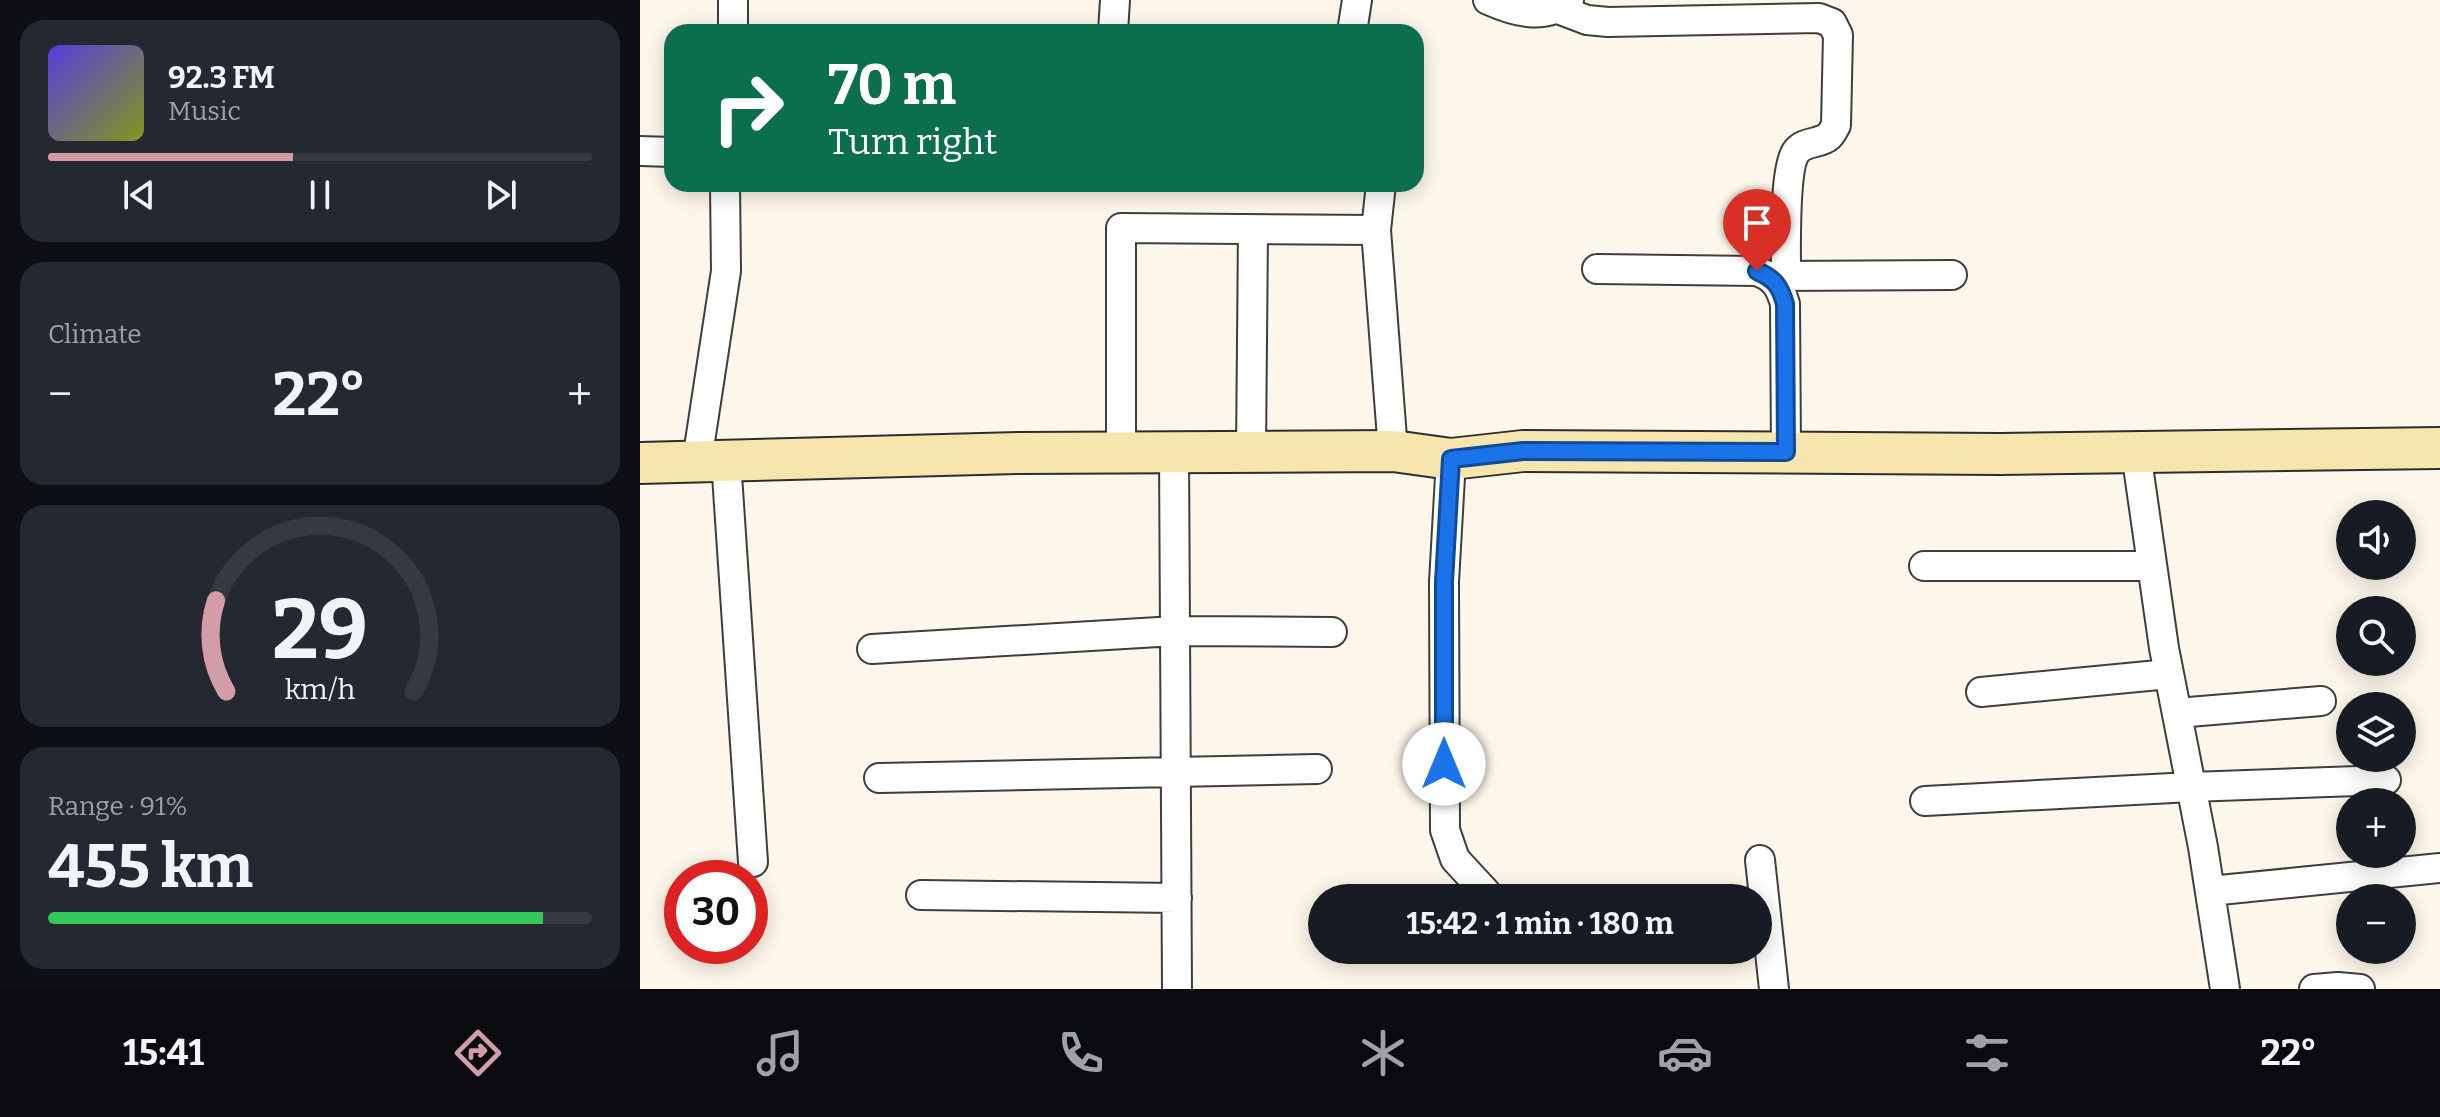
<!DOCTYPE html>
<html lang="en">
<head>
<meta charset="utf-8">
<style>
	body { margin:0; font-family:Bitter,serif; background:#242831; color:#f1f3f6; height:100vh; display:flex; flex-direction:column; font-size:30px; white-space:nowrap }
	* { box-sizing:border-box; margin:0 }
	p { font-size:26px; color:#9ea1a6 }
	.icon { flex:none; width:44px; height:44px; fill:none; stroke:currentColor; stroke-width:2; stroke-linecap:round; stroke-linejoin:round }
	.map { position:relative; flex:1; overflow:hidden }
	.sheet { display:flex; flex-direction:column; gap:20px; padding:20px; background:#0d0f14; width:640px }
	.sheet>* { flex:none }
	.guide { position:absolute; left:24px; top:24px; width:760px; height:168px; border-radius:24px; box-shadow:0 4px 20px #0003; background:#0b6e4f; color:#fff; overflow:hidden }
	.buttons { position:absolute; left:1696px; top:500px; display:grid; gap:16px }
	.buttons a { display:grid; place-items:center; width:80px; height:80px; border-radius:50%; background:#171b24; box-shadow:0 4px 20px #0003; font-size:40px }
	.speed { position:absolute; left:24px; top:860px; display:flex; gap:16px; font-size:40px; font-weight:700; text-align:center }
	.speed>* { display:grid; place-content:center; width:104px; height:104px; border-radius:50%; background:#171b24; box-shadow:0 4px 20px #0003; line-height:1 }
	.speed .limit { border:12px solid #d22; background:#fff; color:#111 }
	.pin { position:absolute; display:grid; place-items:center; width:68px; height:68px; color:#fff; margin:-82px -34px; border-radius:50% 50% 50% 0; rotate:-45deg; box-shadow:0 0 8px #0007 }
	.pin .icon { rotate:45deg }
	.me { position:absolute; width:88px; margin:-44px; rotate:0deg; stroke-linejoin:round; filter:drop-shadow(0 0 6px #0008) }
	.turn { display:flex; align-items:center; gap:28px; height:168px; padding:0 32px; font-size:36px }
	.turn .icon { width:104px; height:104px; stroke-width:2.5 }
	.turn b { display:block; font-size:56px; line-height:68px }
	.big { font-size:60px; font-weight:700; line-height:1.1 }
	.sheet .tile { flex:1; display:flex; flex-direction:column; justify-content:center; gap:12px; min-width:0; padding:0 28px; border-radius:24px; background:#242831 }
	.sheet .dial { align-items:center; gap:0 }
	.dial svg { height:208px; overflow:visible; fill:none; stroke:#363941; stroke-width:7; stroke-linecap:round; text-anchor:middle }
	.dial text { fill:#f1f3f6; stroke:none }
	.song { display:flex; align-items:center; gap:24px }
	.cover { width:96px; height:96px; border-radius:12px; background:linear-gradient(135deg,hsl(250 70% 55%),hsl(70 70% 35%)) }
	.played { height:8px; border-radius:4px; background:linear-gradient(90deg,#d29da6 45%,#363941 45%) }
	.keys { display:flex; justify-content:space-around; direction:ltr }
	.heat { display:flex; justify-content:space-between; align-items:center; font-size:44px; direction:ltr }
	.charge { height:12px; border-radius:6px; background:linear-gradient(90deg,#34c759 91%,#363941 0) }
	.trip { position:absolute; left:668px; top:884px; width:464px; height:80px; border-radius:40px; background:#171b24; box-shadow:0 4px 20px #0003; font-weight:700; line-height:80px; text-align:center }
	.tab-bar { display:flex; height:128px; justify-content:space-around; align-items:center; background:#090b0e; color:#9ea1a6 }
	.tab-bar .icon { width:56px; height:56px }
	.tab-bar .active { color:#d29da6 }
	.tab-bar b { font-size:36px; color:#f1f3f6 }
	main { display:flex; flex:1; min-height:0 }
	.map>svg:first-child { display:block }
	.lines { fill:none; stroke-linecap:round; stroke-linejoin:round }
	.street-casing { stroke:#3e3e3e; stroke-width:32 }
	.secondary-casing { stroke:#2d2d2d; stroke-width:44 }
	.street { stroke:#fff; stroke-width:28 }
	.secondary { stroke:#f6e6ad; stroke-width:40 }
	.route-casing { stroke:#114b97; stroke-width:20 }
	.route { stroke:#1a73e8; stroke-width:14 }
</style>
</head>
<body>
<main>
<section class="sheet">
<div class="tile">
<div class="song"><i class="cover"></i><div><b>92.3 FM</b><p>Music</p></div></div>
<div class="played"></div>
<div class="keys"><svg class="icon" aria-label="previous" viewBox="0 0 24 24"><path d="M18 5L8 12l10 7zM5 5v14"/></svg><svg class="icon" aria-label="pause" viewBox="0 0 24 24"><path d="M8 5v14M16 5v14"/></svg><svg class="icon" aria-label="next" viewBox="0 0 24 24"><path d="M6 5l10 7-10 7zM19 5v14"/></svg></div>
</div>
<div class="tile"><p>Climate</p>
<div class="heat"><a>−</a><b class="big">22°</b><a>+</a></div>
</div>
<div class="tile dial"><svg viewBox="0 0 100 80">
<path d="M14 69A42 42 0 1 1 86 69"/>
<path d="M14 69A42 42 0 0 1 10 34" stroke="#d29da6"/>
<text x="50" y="56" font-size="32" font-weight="700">29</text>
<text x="50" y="72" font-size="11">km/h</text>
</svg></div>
<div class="tile"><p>Range · 91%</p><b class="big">455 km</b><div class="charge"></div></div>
</section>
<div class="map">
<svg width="1800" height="989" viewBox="0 0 1800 989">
	<rect width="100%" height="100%" fill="#fdf7eb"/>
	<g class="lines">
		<g class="street-casing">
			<path id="street" d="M93,0V32
				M848,0C875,12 905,21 929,0
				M918,9L947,20L968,22L1179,18L1192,23L1198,35L1196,125C1194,129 1192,133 1189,136C1179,145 1165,140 1156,152C1144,169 1146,252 1146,276
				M473,32L475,0
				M712,32L717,0
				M0,151L32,152
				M741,184L736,230L753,451
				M957,269L1117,271C1135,278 1140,286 1145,304L1146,452
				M1129,276L1312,275
				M534,452L537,989
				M611,452L613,230
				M1496,452L1524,648L1563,847L1585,989
				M481,453V228L736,230
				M811,459L804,582L805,830L815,859L851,898
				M86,460L113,862
				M57,461L86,271L85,184
				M1284,566H1512
				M232,649L535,631L692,632
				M1341,692L1529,674
				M1537,713L1681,701
				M239,778L677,769
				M1285,801L1551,787L1746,780
				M1120,860L1134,989
				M1570,891L1800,868
				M281,895L537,898
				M1674,989L1698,987L1720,989"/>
		</g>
		<g class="secondary-casing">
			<path id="secondary" d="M0,463L379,453L753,451L811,459L883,451L1360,454L1800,448"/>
		</g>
		<use href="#street" class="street"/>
		<use href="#secondary" class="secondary"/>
	</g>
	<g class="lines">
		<g class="route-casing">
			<path id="route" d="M804,764V582L811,459L883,451L1146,452L1145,304C1140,286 1135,279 1117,271"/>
		</g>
		<use href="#route" class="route"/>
	</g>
</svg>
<div class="buttons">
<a><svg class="icon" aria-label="sound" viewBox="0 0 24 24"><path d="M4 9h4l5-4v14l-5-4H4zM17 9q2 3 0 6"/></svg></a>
<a><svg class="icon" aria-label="search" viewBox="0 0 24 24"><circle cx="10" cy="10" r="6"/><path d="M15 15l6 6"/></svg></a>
<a><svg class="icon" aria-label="layers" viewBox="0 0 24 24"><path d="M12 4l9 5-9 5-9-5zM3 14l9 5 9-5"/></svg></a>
<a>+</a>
<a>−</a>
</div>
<div class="speed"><div class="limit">30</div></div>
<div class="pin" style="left:1117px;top:271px;background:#d93025"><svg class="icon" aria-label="arrive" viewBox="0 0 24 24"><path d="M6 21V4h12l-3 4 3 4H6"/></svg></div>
<svg class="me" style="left:804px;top:764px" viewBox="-20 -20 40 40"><circle r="19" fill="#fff"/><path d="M0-13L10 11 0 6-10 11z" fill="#1a73e8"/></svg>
<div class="trip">15:42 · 1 min · 180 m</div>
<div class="guide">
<div class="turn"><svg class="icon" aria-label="right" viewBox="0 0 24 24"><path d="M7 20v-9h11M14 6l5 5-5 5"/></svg><div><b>70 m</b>Turn right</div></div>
</div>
</div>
</main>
<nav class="tab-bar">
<b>15:41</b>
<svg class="icon active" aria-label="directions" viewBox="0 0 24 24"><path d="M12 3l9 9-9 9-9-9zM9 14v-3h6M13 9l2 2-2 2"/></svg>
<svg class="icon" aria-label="music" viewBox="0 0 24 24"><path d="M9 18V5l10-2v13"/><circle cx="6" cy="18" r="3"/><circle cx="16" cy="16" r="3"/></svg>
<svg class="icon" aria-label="phone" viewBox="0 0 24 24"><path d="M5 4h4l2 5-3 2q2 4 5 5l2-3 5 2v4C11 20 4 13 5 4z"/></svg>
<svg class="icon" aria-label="climate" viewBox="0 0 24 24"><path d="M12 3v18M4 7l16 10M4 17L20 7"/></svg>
<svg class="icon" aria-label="car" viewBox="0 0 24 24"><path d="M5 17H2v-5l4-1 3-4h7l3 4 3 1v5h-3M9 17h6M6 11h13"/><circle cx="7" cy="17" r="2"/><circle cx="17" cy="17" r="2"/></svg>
<svg class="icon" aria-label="filters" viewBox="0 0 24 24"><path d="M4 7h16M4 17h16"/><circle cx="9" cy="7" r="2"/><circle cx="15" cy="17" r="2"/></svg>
<b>22°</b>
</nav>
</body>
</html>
